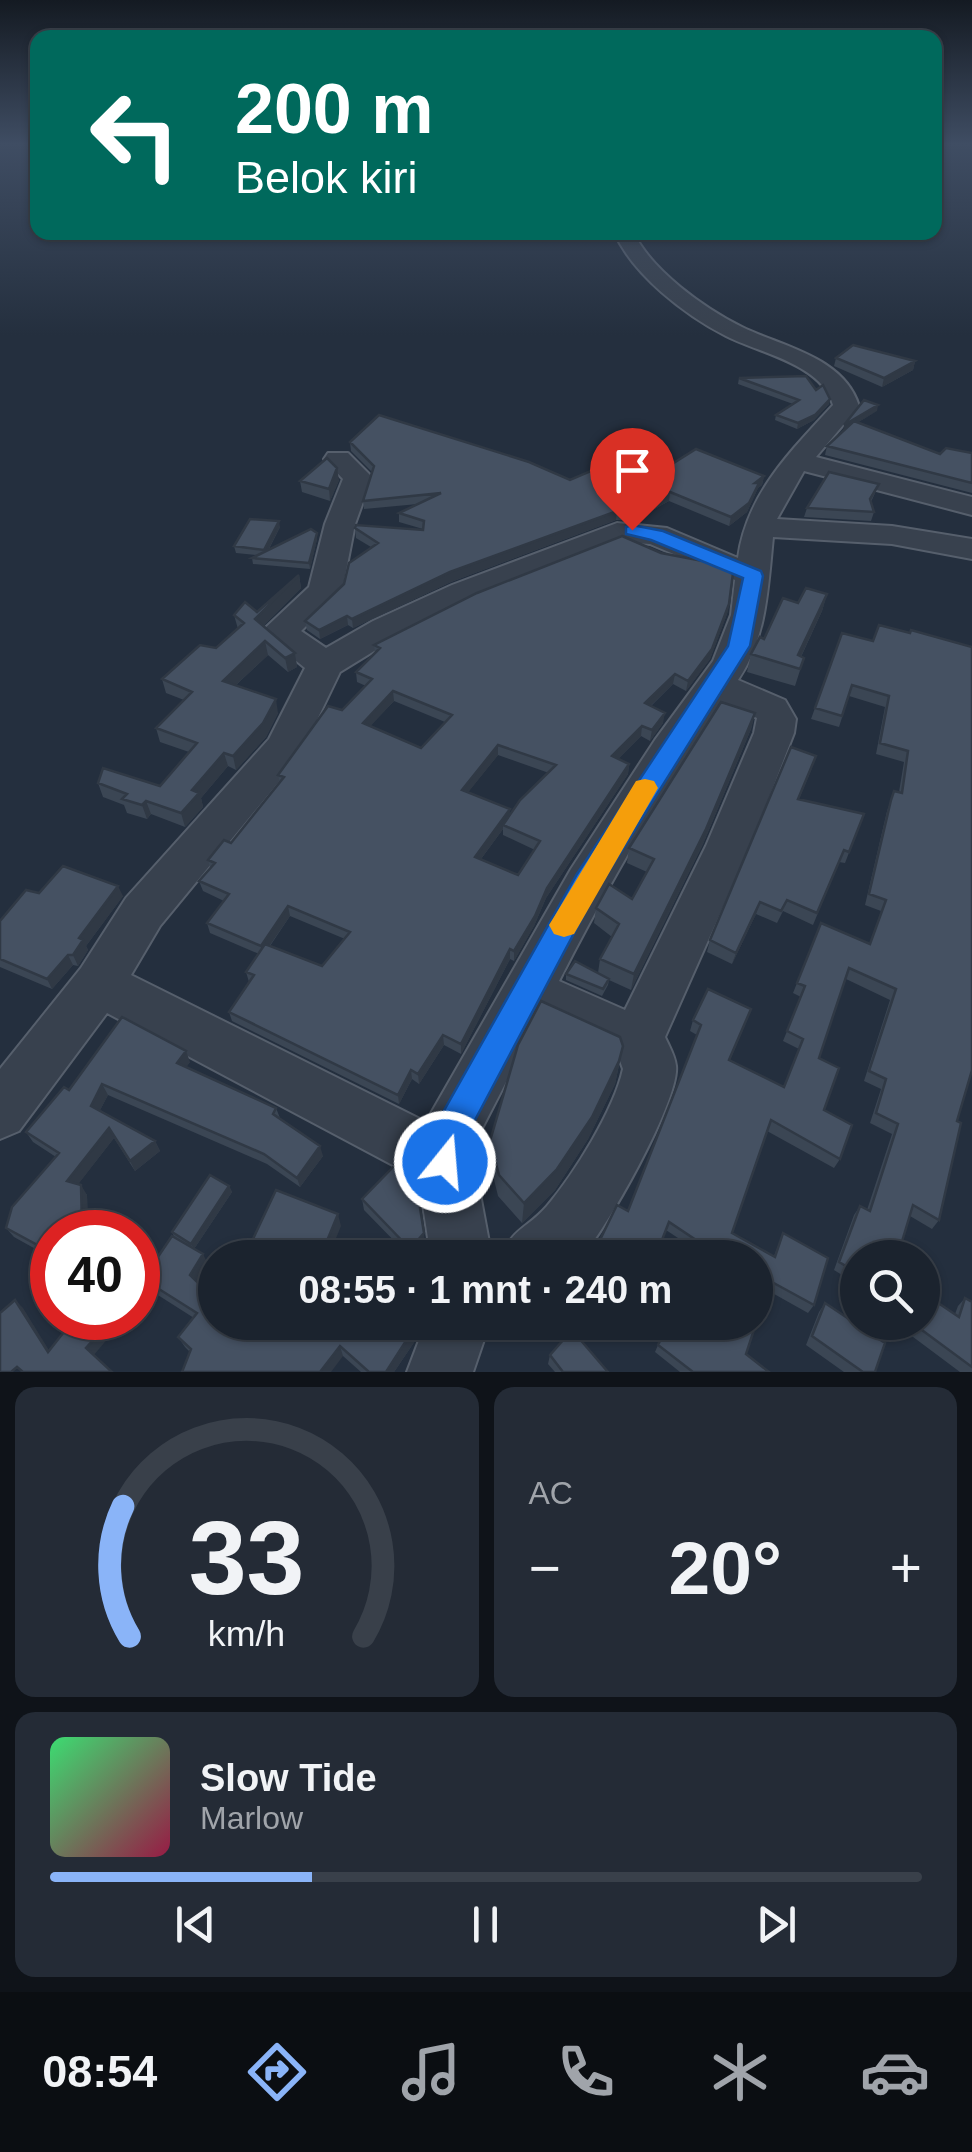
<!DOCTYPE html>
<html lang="id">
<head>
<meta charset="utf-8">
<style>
	body { margin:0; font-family:Helvetica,sans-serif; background:#242b36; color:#f1f3f6; height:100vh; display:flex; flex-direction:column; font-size:38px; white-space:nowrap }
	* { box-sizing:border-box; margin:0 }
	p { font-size:32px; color:#a0a4aa }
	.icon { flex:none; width:55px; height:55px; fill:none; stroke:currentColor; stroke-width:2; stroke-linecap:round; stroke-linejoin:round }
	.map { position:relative; height:1372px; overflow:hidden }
	.sheet { display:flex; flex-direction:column; gap:15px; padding:15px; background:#0f1319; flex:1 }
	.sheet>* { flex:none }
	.guide { position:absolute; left:30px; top:30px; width:912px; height:210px; border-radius:20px; box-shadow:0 2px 8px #0004,0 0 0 2px #39404a; background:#00695c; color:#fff; overflow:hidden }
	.controls { position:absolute; left:840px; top:1240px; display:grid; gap:20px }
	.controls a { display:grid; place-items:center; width:100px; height:100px; border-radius:50%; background:#1b232e; box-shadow:0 2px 8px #0004,0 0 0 2px #39404a; font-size:50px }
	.speed { position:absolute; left:30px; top:1210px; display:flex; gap:20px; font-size:50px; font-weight:700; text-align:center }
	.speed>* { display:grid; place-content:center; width:130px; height:130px; border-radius:50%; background:#1b232e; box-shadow:0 2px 8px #0004,0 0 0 2px #39404a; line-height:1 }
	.speed .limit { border:15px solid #d22; background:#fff; color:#111 }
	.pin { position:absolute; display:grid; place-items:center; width:85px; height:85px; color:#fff; margin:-102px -42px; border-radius:50% 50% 50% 0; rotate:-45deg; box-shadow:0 0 10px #0007 }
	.pin .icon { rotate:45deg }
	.me { position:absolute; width:110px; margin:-55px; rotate:17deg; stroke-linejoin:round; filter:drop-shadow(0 0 8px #0008) }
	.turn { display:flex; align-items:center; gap:35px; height:210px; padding:0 40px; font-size:45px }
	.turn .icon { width:130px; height:130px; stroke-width:2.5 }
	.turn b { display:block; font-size:70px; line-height:85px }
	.big { font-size:75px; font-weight:700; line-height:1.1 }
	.sheet .tile { flex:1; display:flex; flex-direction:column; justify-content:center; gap:15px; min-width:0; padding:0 35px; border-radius:20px; background:#242b36 }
	.sheet .dial { align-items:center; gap:0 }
	.dial svg { height:260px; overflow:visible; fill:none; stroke:#39404a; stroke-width:7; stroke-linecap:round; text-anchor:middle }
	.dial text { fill:#f1f3f6; stroke:none }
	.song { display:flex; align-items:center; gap:30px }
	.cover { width:120px; height:120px; border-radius:15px; background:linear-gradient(135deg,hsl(140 70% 55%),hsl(340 70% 35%)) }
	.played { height:10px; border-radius:5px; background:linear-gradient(90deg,#8ab4f8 30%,#39404a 30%) }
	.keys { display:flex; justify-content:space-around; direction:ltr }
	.heat { display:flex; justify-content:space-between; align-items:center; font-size:55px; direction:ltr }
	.sheet .tiles { flex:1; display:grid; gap:15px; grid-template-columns:1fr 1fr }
	.tile:last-child { grid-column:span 2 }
	.trip { position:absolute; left:198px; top:1240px; width:575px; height:100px; border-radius:50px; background:#1b232e; box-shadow:0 2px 8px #0004,0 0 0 2px #39404a; font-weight:700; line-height:100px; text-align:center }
	.menu { display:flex; height:160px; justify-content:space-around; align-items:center; background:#0b0e12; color:#a0a4aa }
	.menu .icon { width:70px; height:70px }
	.menu .on { color:#8ab4f8 }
	.menu b { font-size:45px; color:#f1f3f6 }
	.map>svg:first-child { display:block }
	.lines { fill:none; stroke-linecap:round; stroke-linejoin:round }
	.minor-casing { stroke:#565f6c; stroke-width:4 }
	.minor { fill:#38414e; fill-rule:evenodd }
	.wall { fill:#3b4654; fill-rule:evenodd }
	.shaded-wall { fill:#303945 }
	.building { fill:#455162; stroke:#303945; stroke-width:2.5; fill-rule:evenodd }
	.route { fill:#1a73e8; stroke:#114b97; stroke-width:2.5 }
	.slow { fill:#f59e0b }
</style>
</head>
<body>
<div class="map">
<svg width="972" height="1372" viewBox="0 0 972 1372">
	<rect width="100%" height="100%" fill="#242f3e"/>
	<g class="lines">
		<g class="minor-casing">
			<path id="minor" d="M614,232H633C652,271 704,308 742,327C783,347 844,357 859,406L816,457L972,497V515L804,471L777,519L892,526L972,539V559L892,544L773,537C768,586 767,637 738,680L785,700L796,719L794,733L750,846L665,1037C669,1046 675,1056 676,1066C680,1099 605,1233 580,1258H501C513,1227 527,1229 547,1206C574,1174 614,1110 623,1069L619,1058L538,1020L476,1140L474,1162L492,1258H431L419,1179L107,1013L19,1131L0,1139V1069L81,968L126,898L269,739L305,668L261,632L309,587L325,524L343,479L324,459L328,453H348L372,477L355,524L342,591L301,631L326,648L373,621L452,585L617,523L667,528L738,558C747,493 791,451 833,405C822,364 759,353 726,336C685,315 633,275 614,232ZM620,542L650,544L735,580L731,615L713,661L655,740L571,869L426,1122L131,975L160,926L299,757L340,672L397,637L476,599ZM723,702L757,718L754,733L706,846L625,1010L559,981C608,885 662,792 723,702Z
				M426,1322H490L473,1372H407Z"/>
		</g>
		<use href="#minor" class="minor"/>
	</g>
	<path class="wall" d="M836,358L915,361L913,370L882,387L834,366Z
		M739,378L816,390L830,399L829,404L814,420L797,429L775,420L776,415L793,404L738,384Z
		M877,411L857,422L940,454L972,453V493L825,455L827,446L843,431Z
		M350,442L570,480L764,476L762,485L758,488L747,512L729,526L669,501L633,521L616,520L451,582L353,628L348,625L320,639L307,630L305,621L344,584L371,547L356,538L355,528L423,529L399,522V513L418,504L364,509L363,501L372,472L351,451Z
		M339,480L330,501L302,492L300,481Z
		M879,484L871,502L874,512L871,521L804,517L807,508Z
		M280,527L269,549L317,539L310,569L253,564L252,558L257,555L236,553L234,546Z
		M299,575L301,588L263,626L295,653L297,667L288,672L268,655L236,685L278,713L266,737L236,770L228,766L201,798L203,807L185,827L151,814L147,819L127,813L124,805L103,797L98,783L160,786L189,752L160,742L156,728L184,700L166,693L162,679L216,648L238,629L234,615L257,612Z
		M827,594L822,611L801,657L804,658L795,686L747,672L751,654L798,603Z
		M729,604L727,614L710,659L686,691L673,684L651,706L663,723L650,741L641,736L618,759L629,764L628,774L546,898L534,926L514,961L510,959L461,1054L444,1045L419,1084L412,1079L399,1104L232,1021L229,1012L249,982L246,972L259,954L210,933L207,923L224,901L203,891L199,881L210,868L208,860L231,843L280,783L278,775L366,686L357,682L356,672L375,653L374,645ZM394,701L445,722L421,748L370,726ZM498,755L549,773L510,815L468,792ZM503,829V835L535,850L518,875L481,859ZM290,916L345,939L322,966L270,946Z
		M910,633L957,1121L939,1220L932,1229L910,1216L858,1258V1285L834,1270L854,1215L860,1206L867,1210L892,1134L870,1123L881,1089L864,1081L890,1000L846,979L819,1058L824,1110L840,1159L834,1168L767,1131L732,1233L774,1256L783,1233L814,1305L808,1313L767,1290L746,1354L769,1372H680L655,1352L658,1345L755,1322V1258H708L666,1230L656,1258H600L595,1255L597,1246L628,1211L697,1035L690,1031L693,1020H747L730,1060L784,1087L799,1049L783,1041L801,997L793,993L821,923L870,944L881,911L865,905L887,811L894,791L899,792L904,762L876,754L885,707L849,696L839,727L811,719L815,708L873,641Z
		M755,713L751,729L703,844L631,990L609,980L608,985L602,996L566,980V974L598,973L600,959L612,937L594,923L596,908L632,899L647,872L627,863L629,848Z
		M812,768L799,799L864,814L845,863L839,862L813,925L783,911L777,923L756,914L732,964L707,952L710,940Z
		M39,893L123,896L86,946L88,950L78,966L73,965L52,989L0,967V921Z
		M623,1046L615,1084L588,1139L555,1190L522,1223L498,1196L490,1163V1141Z
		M190,1062L186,1067L276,1108L280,1118L323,1156L300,1187L267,1164L108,1095L100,1110L155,1141L160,1151L135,1171L114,1138L78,1184L87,1195L88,1232H52V1256L50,1257L14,1237L6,1228L56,1157L33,1142L26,1132L69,1090Z
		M229,1186L232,1192L194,1249L209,1266L198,1283L215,1322L415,1341L394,1372H361L343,1356L190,1352L185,1347L178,1337L194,1318L150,1290L143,1279L174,1237L172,1232Z
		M362,1199L425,1244L416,1254L405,1252L364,1210Z
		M965,1298L972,1302V1372H960L893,1322H922L955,1314L958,1306Z
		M825,1303L875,1372H844L806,1345L819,1312Z
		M550,1355L608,1372H555L548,1364Z"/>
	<path class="shaded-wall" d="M915,361L913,370L882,387L884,378Z
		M830,399L829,404L814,420L797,429L798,423Z
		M878,405L877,411L843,431L844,425Z
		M337,468L339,480L330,501L329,489Z
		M764,476L762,485L758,488L747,512L729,526L731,517L755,483Z
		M670,492L669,501L633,521L634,512Z
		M617,511L616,520L451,582L353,628L352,619L450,572Z
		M279,521L280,527L265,556L264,550Z
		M317,533V539L310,569L309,563Z
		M299,575L301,588L257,632L255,619Z
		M827,594L822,611L796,667L798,655Z
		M729,604L727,614L710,659L686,691L688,681Z
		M347,616L348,625L320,639L319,630Z
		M265,641L268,655L226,694L223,681Z
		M295,653L297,667L288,672L285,658Z
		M675,674L673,684L643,713L645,703Z
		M393,691L394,701L364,733L363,723Z
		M276,699L278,713L266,737L236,770L233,756Z
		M665,713L663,723L650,741L652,730Z
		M755,713L751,729L703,844L631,990L634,974Z
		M642,726L641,736L611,766L612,756Z
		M498,745V755L462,800V790Z
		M224,753L228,766L201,798L203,807L185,827L181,813L192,790Z
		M629,764L628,774L546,898L534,926L514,961V951L547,888Z
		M146,801L151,814L147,819L142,805Z
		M510,809V820L503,825V829L475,867V857Z
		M118,886L123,896L86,946L88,950L78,966L73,955L79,938Z
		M760,902L756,914L732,964L736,953Z
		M288,906L290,916L263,955L261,946Z
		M510,949V959L461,1054V1044Z
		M68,955L73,965L52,989L47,979Z
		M443,1035L444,1045L419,1084L418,1074Z
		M623,1046L615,1084L588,1139L555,1190L522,1223L524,1203Z
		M186,1051L190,1062L181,1074L177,1063Z
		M411,1070L412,1079L399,1104L398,1095Z
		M102,1084L108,1095L97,1116L91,1106Z
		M109,1128L114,1138L73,1191L67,1181Z
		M155,1141L160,1151L135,1171L130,1161Z
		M320,1146L323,1156L300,1187L297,1178Z
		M81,1185L87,1195L88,1232H71Z
		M229,1186L232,1192L194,1249L191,1244Z
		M338,1214L341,1226L328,1258H320Z
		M424,1233L425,1244L413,1258L410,1249Z
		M52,1243V1256L50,1257L43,1248Z
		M203,1254L209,1266L196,1286L190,1275Z
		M15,1300L23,1308L55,1360L48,1352Z
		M416,1322H422L415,1341L394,1372H386Z
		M104,1328L110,1336L93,1356L86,1348Z
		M340,1346L343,1356L331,1372H320Z"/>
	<path class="building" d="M853,345L915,361L884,378L836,358Z
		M806,376L816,390L823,385L830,399L815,415L798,423L776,415L799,400L739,378Z
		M864,400L878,405L844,425Z
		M379,415L529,462L570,480L600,467L626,479L637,473L648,479L696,449L764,476L755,483H759L749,503L731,517L670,492L634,512L617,511L450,572L352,619L347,616L319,630L305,621L344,584L349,563L378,543L355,528L356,525L423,530L424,521L399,513L441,493L363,501L374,466L350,442Z
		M854,421L940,454L946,448L972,453V483L827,446Z
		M327,458L337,468L329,489L300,481Z
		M829,472L879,484L870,499L874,512L807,508Z
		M250,519L279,521L264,550L234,546Z
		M311,529L317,533L309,563L252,558Z
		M622,536L661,553L708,562L733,573L729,604L712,649L688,681L675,674L645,703L665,713L652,730L642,726L612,756L629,764L547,888L535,916L514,951L510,949L461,1044L443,1035L418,1074L411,1070L398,1095L229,1012L254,975L246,972L265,944L322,966L350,932L288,906L261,946L207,923L229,894L199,881L215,863L208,860L224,840L231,843L284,777L278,775L328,706L342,710L372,679L356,672L380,648L374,645L477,593ZM393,691L452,715L421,748L363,723ZM498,745L556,765L520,800L503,825L540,841L518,875L475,857L510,809L462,790Z
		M299,575L255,619L295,653L285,658L265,641L223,681L276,699L263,723L233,756L224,753L192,790L199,793L181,813L146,801L142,805L122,799L127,794L98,783L103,768L160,786L197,743L156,728L192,692L162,679L200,645L216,648L244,623L234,615L245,602L257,612Z
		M806,588L827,594L798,655L804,658L800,669L751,654L760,637L764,639L783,598L798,603Z
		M879,625L910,633L911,630L972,647V1070L957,1121L961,1123L939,1220L913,1205L897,1258H858V1273L839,1262L860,1206L870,1211L898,1124L876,1113L886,1079L869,1071L896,989L849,968L819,1058L839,1068L824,1110L852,1125L840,1159L771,1120L732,1233L775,1257L783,1233L828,1258L814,1305L770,1281L746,1354L769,1372H693L658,1345L669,1322H755V1258H723L669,1222L655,1258H617L597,1246L617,1205L628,1211L701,1025L693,1020L708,989L751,1009L729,1060L784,1087L803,1039L787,1031L805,986L797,983L821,923L870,944L886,900L869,894L891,800L894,791L902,793L908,751L880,743L889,696L852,685L842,716L815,708L842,633L873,641Z
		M721,702L755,713L706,829L634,974L600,959L619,924L596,908L609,884L632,899L654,859L629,848Z
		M791,747L816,756L798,799L864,814L849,852L844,850L817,913L787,900L781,911L760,902L736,953L710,940Z
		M63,866L118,886L79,938L83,940L73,955H68L47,979L0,959V921L26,890L39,893Z
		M575,961L609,979L603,989L566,974Z
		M541,1001L620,1037L623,1046L619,1061L592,1117L557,1169L524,1203L499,1175L490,1141L518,1045Z
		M122,1017L186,1051L177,1063L276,1108L273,1114L320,1146L297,1178L264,1154L102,1084L91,1106L155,1141L130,1161L109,1128L67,1181L81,1185L82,1226L71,1232H52V1243L43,1248L6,1228L12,1207L59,1153L26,1132L64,1087L69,1090Z
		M398,1162L414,1170L424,1233L410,1249L362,1199Z
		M210,1175L229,1186L191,1244L172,1232Z
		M276,1190L338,1214L320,1258H244Z
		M172,1236L203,1254L190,1275L215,1299V1322H416L413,1330L386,1372H369L340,1346L320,1372H182L191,1349L178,1337L197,1313L143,1279Z
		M408,1248L420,1258H401Z
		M922,1292L959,1317L965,1298L972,1302V1367L911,1322H922Z
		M15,1300L48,1352L75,1318H88L104,1328L86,1348L112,1372H23L17,1367L11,1372H0V1313Z
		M825,1303L885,1343L875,1372H863L812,1336Z
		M572,1330L608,1372H563L550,1355Z"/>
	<linearGradient id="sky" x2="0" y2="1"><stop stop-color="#141a22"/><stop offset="0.43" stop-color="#3f4d63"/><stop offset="1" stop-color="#3f4d63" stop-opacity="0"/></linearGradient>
	<rect width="972" height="335" fill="url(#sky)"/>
	<path class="route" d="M632,525L663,531L761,571L763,576L750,646L597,890L465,1139L457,1175L445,1180L432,1175L427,1162L437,1123L577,874L728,646L743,578L651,540L626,534V527Z"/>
	<path class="slow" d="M645,779L654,781L658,788L574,934L564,937L554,934L549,925L554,917L636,781Z"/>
</svg>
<div class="controls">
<a><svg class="icon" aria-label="search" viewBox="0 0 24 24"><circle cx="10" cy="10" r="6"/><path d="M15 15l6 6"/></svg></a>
</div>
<div class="speed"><div class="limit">40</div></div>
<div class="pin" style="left:632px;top:530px;background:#d93025"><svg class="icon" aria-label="arrive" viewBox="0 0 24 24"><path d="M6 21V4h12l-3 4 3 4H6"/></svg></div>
<svg class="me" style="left:445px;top:1162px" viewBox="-20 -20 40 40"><circle r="17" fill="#1a73e8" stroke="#fff" stroke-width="3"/><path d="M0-11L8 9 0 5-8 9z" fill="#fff"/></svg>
<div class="trip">08:55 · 1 mnt · 240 m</div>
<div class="guide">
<div class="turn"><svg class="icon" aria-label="left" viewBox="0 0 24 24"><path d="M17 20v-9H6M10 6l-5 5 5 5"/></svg><div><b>200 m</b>Belok kiri</div></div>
</div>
</div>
<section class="sheet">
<div class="tiles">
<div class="tile dial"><svg viewBox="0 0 100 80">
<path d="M14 69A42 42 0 1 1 86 69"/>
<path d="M14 69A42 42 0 0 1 12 29" stroke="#8ab4f8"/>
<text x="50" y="56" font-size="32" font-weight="700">33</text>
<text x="50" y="72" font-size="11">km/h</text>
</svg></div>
<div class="tile"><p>AC</p>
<div class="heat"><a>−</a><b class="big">20°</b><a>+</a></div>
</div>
<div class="tile">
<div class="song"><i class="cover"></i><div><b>Slow Tide</b><p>Marlow</p></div></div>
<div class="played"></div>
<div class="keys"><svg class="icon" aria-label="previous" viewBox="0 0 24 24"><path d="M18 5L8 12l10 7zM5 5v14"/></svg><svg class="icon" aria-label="pause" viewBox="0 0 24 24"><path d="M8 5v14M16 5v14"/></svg><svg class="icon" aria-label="next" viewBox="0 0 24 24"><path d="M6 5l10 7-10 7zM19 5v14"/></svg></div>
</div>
</div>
</section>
<nav class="menu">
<b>08:54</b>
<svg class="icon on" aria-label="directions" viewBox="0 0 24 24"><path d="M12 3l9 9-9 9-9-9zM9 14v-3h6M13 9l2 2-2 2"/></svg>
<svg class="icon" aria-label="music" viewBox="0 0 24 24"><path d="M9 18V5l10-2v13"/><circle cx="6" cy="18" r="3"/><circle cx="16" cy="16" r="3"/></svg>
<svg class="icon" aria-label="phone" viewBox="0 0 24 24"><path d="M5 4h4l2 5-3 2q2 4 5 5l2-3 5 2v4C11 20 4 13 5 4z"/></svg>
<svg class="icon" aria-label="climate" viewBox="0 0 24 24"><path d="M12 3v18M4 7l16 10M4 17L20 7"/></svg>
<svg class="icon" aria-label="car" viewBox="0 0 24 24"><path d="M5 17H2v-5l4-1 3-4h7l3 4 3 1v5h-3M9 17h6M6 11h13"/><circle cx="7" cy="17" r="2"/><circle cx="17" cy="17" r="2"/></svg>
</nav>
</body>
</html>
